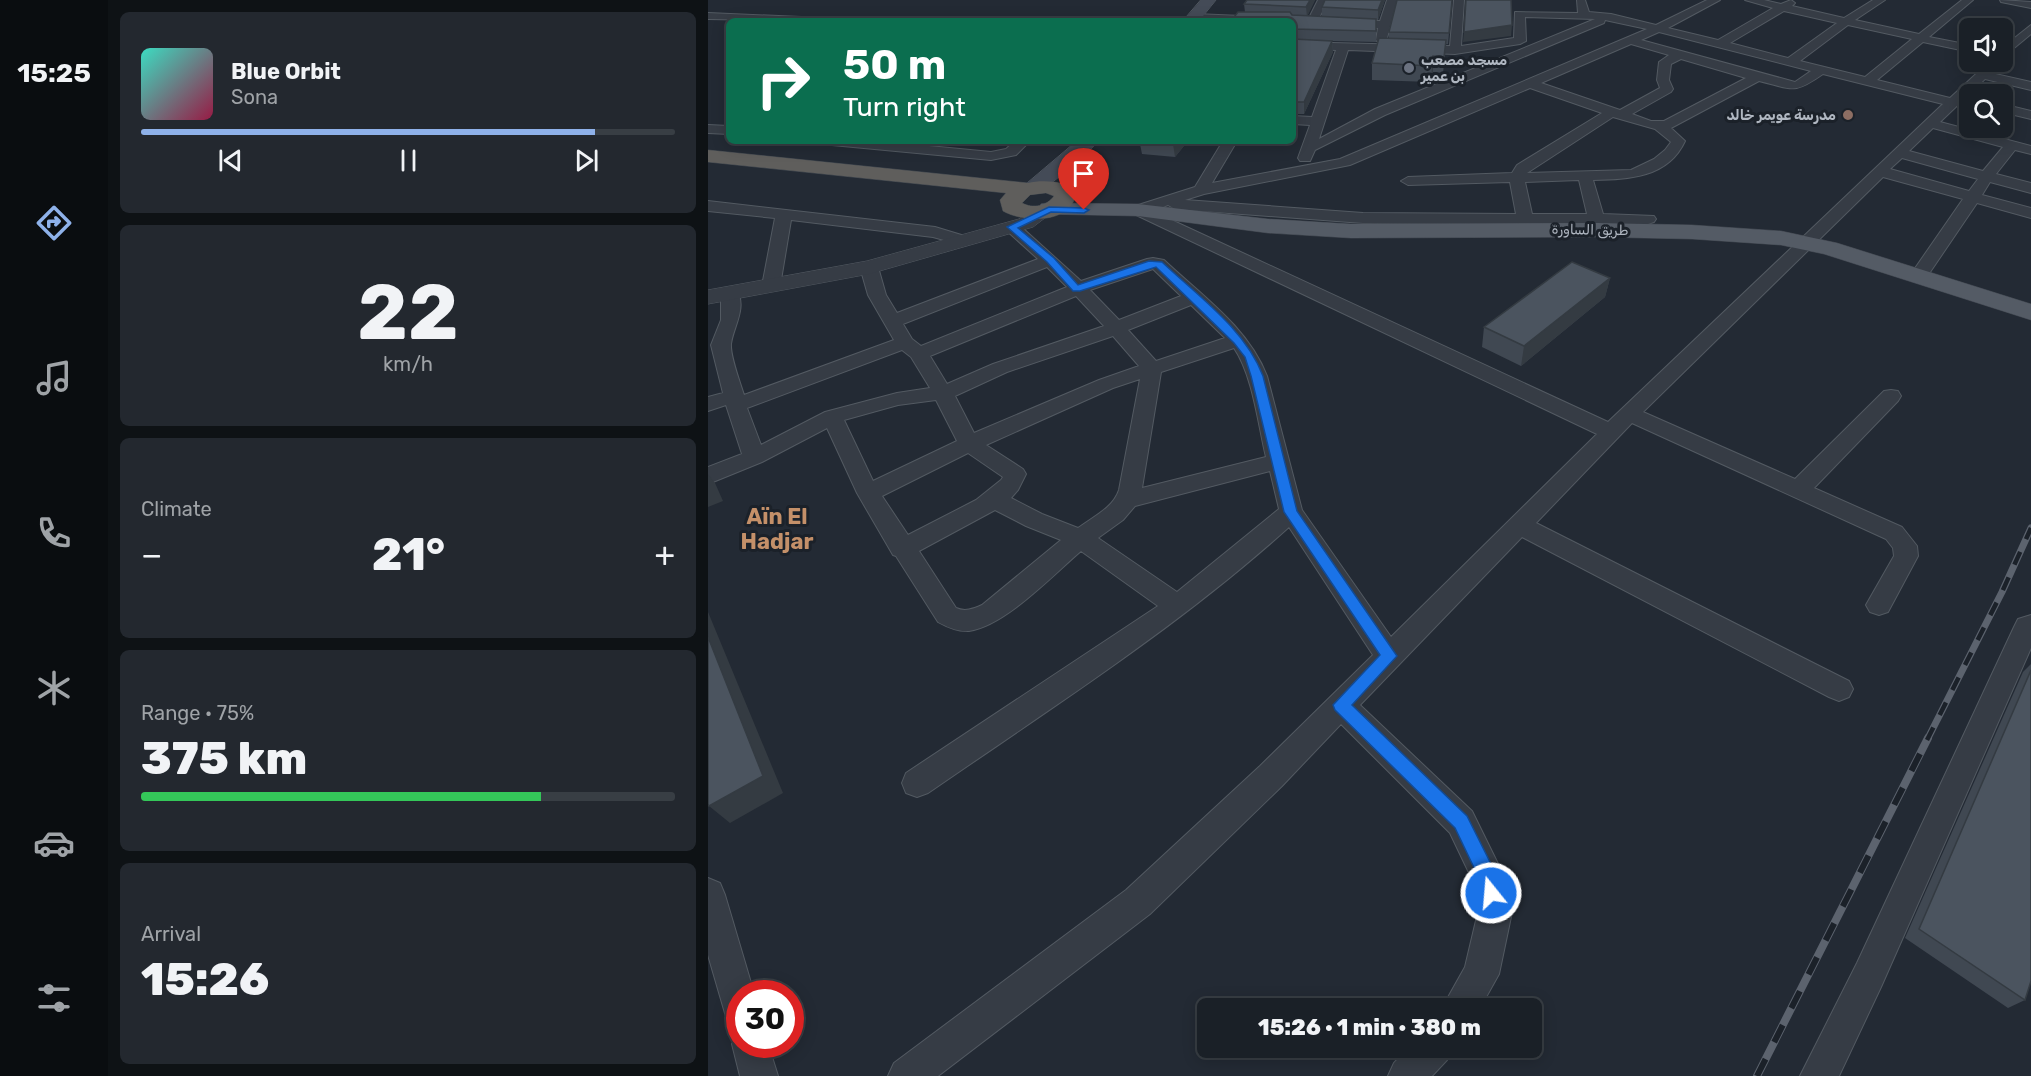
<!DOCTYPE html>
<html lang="en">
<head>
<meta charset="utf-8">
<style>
	body { margin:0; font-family:Rubik,"Noto Sans Arabic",sans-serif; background:#23282f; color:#f1f3f6; height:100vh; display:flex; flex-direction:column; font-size:22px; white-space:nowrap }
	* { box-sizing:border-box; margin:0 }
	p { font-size:20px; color:#9fa3a7 }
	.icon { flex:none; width:33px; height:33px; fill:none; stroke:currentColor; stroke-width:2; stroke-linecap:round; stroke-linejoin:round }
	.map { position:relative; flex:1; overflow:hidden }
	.details { display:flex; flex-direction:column; gap:12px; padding:12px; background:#0e1215; width:600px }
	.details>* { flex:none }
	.guide { position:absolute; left:18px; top:18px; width:570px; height:126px; border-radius:9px; box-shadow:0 3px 15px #0003,0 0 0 2px #383e44; background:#0b6e4f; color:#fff; overflow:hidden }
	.controls { position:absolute; left:1251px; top:18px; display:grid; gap:12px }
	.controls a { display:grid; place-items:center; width:54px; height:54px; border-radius:9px; background:#1a2027; box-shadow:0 3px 15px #0003,0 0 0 2px #383e44; font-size:30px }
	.speed { position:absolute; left:18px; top:980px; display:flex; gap:12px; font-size:30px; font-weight:700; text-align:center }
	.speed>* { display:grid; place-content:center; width:78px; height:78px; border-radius:50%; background:#1a2027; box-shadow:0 3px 15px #0003,0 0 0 2px #383e44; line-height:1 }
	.speed .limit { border:9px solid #d22; background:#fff; color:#111 }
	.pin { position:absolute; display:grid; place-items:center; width:51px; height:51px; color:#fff; margin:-62px -26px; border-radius:50% 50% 50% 0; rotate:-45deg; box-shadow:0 0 6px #0007 }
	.pin .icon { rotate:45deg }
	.me { position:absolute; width:66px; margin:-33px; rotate:343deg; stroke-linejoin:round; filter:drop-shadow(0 0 4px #0008) }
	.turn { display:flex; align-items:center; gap:21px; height:126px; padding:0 18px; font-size:27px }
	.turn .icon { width:78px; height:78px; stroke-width:2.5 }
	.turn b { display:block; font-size:42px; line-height:51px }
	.big { font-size:45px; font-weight:800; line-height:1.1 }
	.details .card { flex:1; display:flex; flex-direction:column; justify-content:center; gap:9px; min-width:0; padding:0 21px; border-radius:9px; background:#23282f }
	.details .dial { align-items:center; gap:0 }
	.dial b { font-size:78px; line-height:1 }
	.song { display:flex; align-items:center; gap:18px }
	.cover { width:72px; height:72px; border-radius:9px; background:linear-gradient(135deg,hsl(170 70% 55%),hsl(340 70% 35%)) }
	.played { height:6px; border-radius:3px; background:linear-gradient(90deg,#8eb1e9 85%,#383e44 85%) }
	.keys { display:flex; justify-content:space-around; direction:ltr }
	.heat { display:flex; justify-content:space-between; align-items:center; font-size:33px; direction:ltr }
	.charge { height:9px; border-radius:4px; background:linear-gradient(90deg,#34c759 75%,#383e44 0) }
	.trip { position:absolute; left:489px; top:998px; width:345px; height:60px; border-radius:9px; background:#1a2027; box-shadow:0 3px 15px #0003,0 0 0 2px #383e44; font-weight:800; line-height:60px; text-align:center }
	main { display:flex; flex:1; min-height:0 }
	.dock { display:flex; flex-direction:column; width:108px; justify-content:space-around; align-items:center; background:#0a0d10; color:#9fa3a7 }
	.dock .icon { width:42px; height:42px }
	.dock .on { color:#8eb1e9 }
	.dock b { font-size:27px; color:#f1f3f6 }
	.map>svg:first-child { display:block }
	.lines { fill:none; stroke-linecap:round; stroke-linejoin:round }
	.minor-casing { stroke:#535a62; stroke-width:2 }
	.tertiary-casing { stroke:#535a62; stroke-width:1 }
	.secondary-casing { stroke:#535a62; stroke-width:1 }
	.primary-casing { stroke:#3f454e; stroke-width:1 }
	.trunk-casing { stroke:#40474f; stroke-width:1 }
	.minor { fill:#363c45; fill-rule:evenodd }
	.tertiary { fill:#363c45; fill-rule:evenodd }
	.secondary { fill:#444b57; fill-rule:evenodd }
	.primary { fill:#545b65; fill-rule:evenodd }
	.trunk { fill:#5f5e5c; fill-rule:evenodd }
	.rail-far1-casing { stroke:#5c636e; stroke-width:7 }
	.rail-casing { stroke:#5c636e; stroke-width:8 }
	.rail-far1 { stroke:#1b2129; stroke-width:4.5; stroke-dasharray:14; stroke-linecap:butt }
	.rail { stroke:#1b2129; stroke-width:6; stroke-dasharray:19; stroke-linecap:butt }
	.wall { fill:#404852 }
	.shaded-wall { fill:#343b42 }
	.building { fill:#4b545f; stroke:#343b42; stroke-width:1.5 }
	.route { fill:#1a73e8; stroke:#114b97; stroke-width:1.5 }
	.worship-dot { fill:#6b7280; stroke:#1b2129; stroke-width:2 }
	.education-dot { fill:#8d6e63; stroke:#1b2129; stroke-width:2 }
	.labels { text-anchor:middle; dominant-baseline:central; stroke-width:6; stroke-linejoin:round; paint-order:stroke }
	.far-poi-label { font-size:14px; font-weight:bold; fill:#b0b7c1; stroke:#1b2129; text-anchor:start }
	.far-street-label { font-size:14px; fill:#b0b7c1; stroke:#1b2129 }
	.district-label { font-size:22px; font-weight:bold; fill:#c49069; stroke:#1b2129 }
</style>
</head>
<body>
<main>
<nav class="dock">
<b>15:25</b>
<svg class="icon on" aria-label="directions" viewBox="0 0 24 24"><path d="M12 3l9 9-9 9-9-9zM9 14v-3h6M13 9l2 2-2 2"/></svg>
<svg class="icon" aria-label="music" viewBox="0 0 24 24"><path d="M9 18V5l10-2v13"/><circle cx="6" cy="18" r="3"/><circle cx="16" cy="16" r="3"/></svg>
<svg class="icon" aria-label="phone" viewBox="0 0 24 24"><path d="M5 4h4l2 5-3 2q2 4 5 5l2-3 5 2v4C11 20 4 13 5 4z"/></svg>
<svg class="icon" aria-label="climate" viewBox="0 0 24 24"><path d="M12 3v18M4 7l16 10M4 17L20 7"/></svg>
<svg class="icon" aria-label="car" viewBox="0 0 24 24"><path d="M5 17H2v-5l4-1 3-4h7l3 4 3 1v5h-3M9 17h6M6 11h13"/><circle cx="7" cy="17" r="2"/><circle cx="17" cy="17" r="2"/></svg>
<svg class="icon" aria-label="filters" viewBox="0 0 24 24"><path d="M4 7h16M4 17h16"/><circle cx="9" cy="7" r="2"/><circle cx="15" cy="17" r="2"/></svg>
</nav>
<section class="details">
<div class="card">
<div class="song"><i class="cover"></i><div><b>Blue Orbit</b><p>Sona</p></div></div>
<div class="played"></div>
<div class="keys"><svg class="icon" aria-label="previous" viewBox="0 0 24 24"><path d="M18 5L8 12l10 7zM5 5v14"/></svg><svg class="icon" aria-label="pause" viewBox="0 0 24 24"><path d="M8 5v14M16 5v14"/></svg><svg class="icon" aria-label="next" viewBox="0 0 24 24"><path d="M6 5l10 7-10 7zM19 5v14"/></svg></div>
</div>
<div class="card dial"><b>22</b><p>km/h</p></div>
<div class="card"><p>Climate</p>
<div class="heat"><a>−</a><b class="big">21°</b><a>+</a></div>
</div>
<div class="card"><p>Range · 75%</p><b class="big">375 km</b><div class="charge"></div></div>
<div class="card"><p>Arrival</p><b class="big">15:26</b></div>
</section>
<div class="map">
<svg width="1323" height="1076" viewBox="0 0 1323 1076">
	<rect width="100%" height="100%" fill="#232a34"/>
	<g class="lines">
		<g class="minor-casing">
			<path id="minor" d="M610,0H620L608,24H600L599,22Z
				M679,0H689L678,42H670L668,40L670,28L636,26L631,23L636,20L672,21Z
				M746,0H756L753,46L806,38L807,12L870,13L869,0H877L881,12L903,14L948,25L999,0H1012L960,28L1010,40L1065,8L1037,0H1056L1073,4L1083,0L1087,3L1084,6L1136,18L1165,0H1177L1147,20L1211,34L1254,0H1265L1221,37L1262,45V52L1215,42L1169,80L1242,98L1281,62H1293L1283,73L1323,82V90L1277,79L1232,122L1323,146V154L1307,150L1288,174L1323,183V193L1282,182L1274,195L1323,208V218L1269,203L1216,281H1204L1201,277L1255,199L1175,177L935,412L1087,479L1176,391L1183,390L1190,391L1193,396L1190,401L1106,488L1194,527L1209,546L1210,556L1180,612L1171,615L1162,612L1158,605L1186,556L1185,548L1178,539L924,423L828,523L1141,681L1145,689L1141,697L1131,701L1121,697L814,537L652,705L764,811L795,874L804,912L791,974L772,1008H734L757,967L770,912L763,877L742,833L633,724L574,786L442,914L230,1076H180L186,1063L418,890L552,766L665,655L581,527C469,628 343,708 220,793L209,797L198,793L194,783L198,773L450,606L373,551C345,575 297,626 261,631C250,632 239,627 230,622L188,556L185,555L149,493L119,428L54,462L0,484V467L34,454L18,405L0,411V397L15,393L3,345L13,320V293L16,289H28C40,307 25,327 23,344C22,356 32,382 36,395L186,340L160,295L152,267L155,263H167L170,267L178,295L189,313L330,259L298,230L296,227L298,224H310L373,281L439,259L445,258L456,260C493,295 540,327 559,376L594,510L683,637L889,434L424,213L422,210L424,207L487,187L515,141H529L504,183L632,159L939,29L897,20L896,23L677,115L607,150L602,161H592L590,158L602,125L585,124V116L604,117L628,50L585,48V42L742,46ZM1076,11L1129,23L1080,58L1022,43ZM817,17L887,19L667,109L611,139L640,50L747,54L812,44L818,41ZM1140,25L1204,39L1157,77L1092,61ZM951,32L1103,71L1087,82L933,40ZM923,44L961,55L951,62L949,80L952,88L912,110L833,83ZM973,59L1038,78L956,121H943L924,114L963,92L965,89L961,80L963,64ZM1115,74L1235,104L900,422L444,211L460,205L467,209L655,223L940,224L946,222L948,219L946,216L895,214L885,180C921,179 960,178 977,141L963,128L1051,81C1085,89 1085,95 1115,74ZM822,88L894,113L809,165L804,173L700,177L693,181L700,185L802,182L808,214L655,213L477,200L496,194L642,165ZM905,117L947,129L963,142L957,150L946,159L923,170L819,173ZM1225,128L1295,147L1275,171L1201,151ZM1194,158L1270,179L1261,191L1182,169ZM871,180L879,214H824L817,182ZM339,267L359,287L213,346L204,339L195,324ZM445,269L473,296L411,320L382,290ZM368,296L396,326L285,364L239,384L222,356ZM483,305L517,338L448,361L420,330ZM405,336L431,366L391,380L266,433L247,396L299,372ZM526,348C545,376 550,424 558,457L434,488L453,372ZM194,350L203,357L222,388L189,393L117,412L53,445L39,408ZM432,379L411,490C405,508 385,517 370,528L334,514L303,498L310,490L318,474L315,469L278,445L405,388ZM228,400L249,441L165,481L136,420L190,405ZM260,453L295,477L293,480L268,500L200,535L174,496ZM562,471L571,509L469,592L390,538L415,520L427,506ZM287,510L318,526L353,540L274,605C265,609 257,612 248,608L211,551Z
				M1292,0L1323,2V8L1293,2Z
				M0,13L116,18L121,21L0,19Z
				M487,14L557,17L562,20L483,19V15Z
				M1323,25V34L1294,58V48Z
				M1294,104L1323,111V119L1294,112Z
				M0,125L21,126V134L0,133Z
				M117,141H169L283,152L298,149L307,141H322L308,155L283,160L124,145Z
				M0,201L227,227L260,237L262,240L254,245L225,237L83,220L72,286L69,290H57L54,286L67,218L0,211Z
				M1323,615V648L1173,987L1131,1076H1092L1149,963L1306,627L1310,619Z
				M0,878L12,883L17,895L46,993H32V1025L19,1020L0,955Z
				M32,1030V1044H60L70,1076H32L24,1044Z
				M701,1047H744L739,1060L724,1076H680L686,1063Z"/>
		</g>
		<g class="tertiary-casing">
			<path id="tertiary" d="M336,205L343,207L346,211L325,227L161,274L0,304V290L159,261L311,219L329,207Z"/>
		</g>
		<g class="secondary-casing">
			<path id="secondary" d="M493,0H508L491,21H475Z
				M369,141H390L376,157L332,192L325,194L318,192L315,188L318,184Z"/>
		</g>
		<g class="primary-casing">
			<path id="primary" d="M341,203L430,204L560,219L643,224L889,223L984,225L1073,231L1129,243L1323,304V320L1116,254L1073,245L984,239L889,237L643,238L560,233L430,216L333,214L330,209L333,204Z"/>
		</g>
		<g class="trunk-casing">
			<path id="trunk" d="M0,150L320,183C334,180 358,180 368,193C364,224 316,223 295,211L292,200L298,193L0,162ZM338,193L346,196C339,206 325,209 314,203L322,195Z"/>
		</g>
		<use href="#minor" class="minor"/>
		<use href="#tertiary" class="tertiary"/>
		<use href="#secondary" class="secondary"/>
		<use href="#primary" class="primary"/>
		<use href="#trunk" class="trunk"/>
		<g class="rail-far1-casing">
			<path id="rail-far1" d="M1219,740L1294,592L1323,528"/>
		</g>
		<g class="rail-casing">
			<path id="rail" d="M1049,1076L1220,738"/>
		</g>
		<use href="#rail-far1" class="rail-far1"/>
		<use href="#rail" class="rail"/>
	</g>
	<path class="wall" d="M607,0L599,16L614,17V7L617,0H677L670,20H668V42L624,41L625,52L596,114H585V21L537,12L536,4Z
		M744,0L740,44H738L735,73L725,72L723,82L664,80V63L681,38V32Z
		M415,141H480L467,157L434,154L432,144L415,142Z
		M902,278L897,297L813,366L774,347L776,327Z
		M1323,664V981L1317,1000L1300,1008L1197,938L1315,672Z"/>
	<path class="shaded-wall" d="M602,0H607L599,17L598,7Z
		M674,0H677L670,20V10Z
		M804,25L803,36L755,42L756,32Z
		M738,40L737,56L735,73L736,57Z
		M624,41L625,52L596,114V102Z
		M725,56V72L723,82L724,66Z
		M468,141H480L467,157L465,144Z
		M902,278L897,297L813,366L816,346Z
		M0,474L7,483L15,501L0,507Z
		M0,612L75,793L22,823L1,806Z"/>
	<path class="building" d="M539,0H602L598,7L536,4Z
		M617,0H674L670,10L614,7Z
		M689,0H744L741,33L681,32Z
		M758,0H803L804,25L756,32Z
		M530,12H582L584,15L668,19V31L585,29V21H523Z
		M671,38L738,40L736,57L725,56L724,66L664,63Z
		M585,39L624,41L596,102H585Z
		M431,141H468L465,144Z
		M864,262L902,278L816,346L776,327Z
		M0,637L55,776L1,806L0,804Z
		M1323,670V981L1317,1000L1211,929Z"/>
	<path class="route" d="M341,207L376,208L381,210L376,213L343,212L310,228L346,258L370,285L441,261L454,262C490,296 537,329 555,376L589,511L689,656L644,705L759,816L788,874L792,893L789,900L783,902L776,900L770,876L747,828L627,710L625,705L672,655L576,512L543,376L537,357L526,343L448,267L372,291H365L339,262L299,227Z"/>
	<circle class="worship-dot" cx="701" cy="68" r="6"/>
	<circle class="education-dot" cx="1140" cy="115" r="6"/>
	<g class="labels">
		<g class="far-poi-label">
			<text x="713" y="60">مسجد مصعب<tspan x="713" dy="16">بن عمير</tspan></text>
			<text x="1128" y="115" text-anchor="end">مدرسة عويمر خالد</text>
		</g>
		<g class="far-street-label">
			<text transform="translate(882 230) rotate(1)">طريق الساورة</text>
		</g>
		<g class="district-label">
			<text x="69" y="516">Aïn El<tspan x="69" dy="25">Hadjar</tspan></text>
		</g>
	</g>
</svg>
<div class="controls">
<a><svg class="icon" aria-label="sound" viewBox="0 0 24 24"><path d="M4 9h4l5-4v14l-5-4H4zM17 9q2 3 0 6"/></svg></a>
<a><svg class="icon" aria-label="search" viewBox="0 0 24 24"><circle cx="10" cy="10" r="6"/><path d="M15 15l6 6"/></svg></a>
</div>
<div class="speed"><div class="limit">30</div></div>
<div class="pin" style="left:376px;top:210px;background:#d93025"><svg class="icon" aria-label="arrive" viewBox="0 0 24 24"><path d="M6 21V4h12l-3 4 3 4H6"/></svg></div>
<svg class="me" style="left:783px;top:893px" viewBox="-20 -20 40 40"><circle r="17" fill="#1a73e8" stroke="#fff" stroke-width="3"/><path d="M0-11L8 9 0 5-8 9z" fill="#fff"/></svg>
<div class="trip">15:26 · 1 min · 380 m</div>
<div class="guide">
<div class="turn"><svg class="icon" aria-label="right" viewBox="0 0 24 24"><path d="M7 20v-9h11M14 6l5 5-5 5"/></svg><div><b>50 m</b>Turn right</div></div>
</div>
</div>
</main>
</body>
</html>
